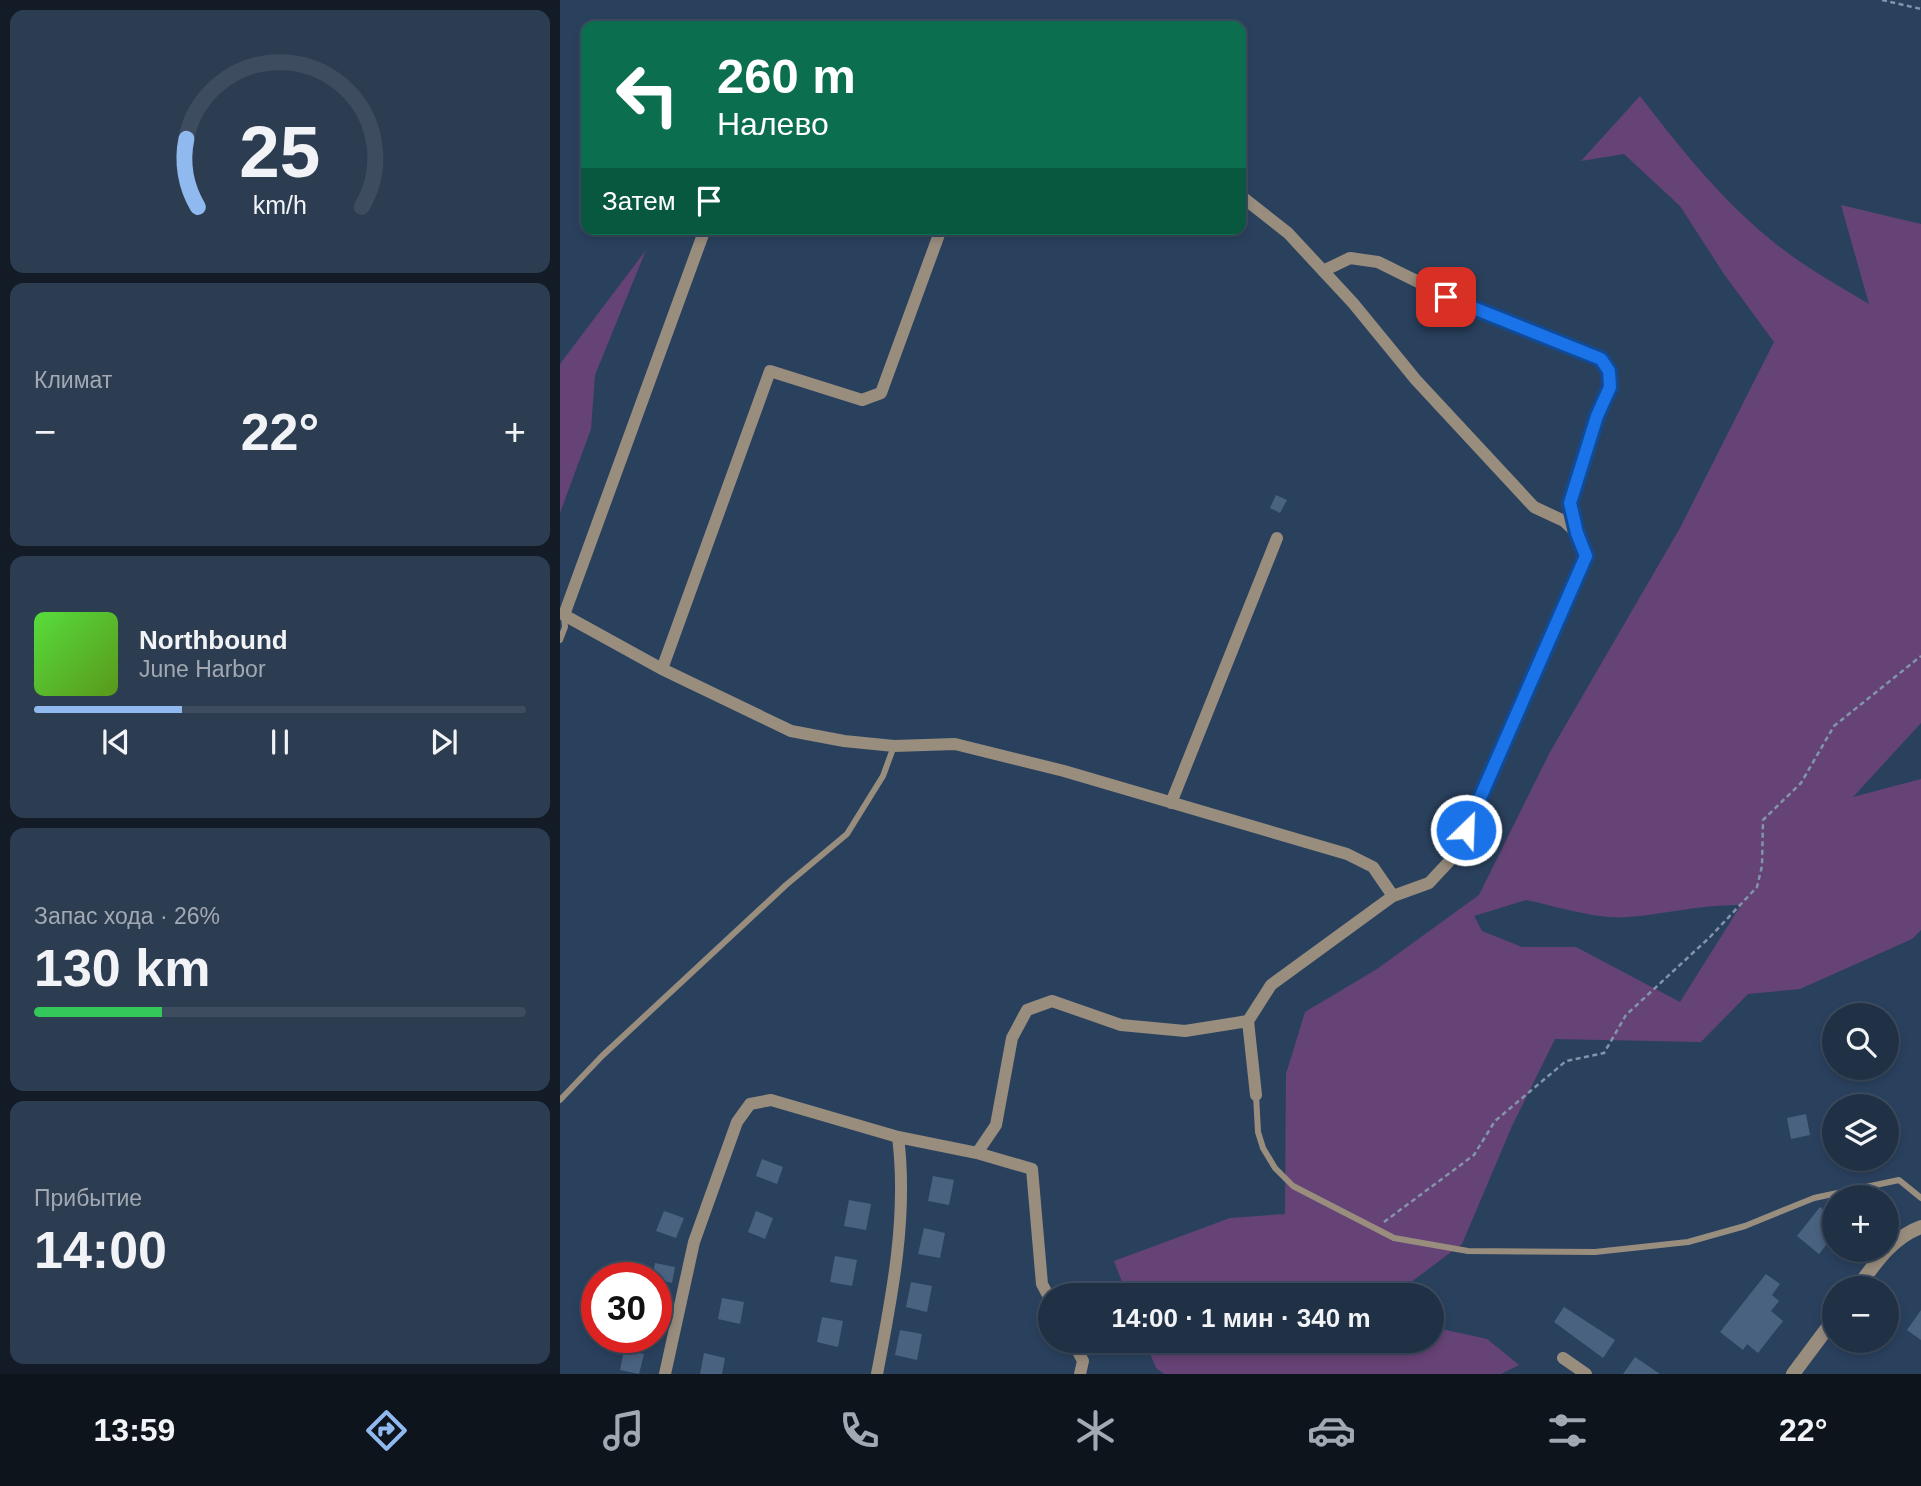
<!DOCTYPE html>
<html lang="ru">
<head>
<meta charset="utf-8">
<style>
	body { margin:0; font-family:Helvetica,sans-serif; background:#2d3d51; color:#f1f3f6; height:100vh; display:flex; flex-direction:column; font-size:26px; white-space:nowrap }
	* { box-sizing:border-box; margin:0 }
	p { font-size:23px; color:#a2a9b3 }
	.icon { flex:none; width:38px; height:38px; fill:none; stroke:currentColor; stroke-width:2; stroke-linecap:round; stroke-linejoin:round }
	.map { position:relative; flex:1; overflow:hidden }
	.drawer { display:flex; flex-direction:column; gap:10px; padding:10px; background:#121b26; width:560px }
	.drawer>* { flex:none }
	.hud { position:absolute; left:21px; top:21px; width:665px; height:214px; border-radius:14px; box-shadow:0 4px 10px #0003,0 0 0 2px #3d4c5f; background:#0b6e4f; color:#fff; overflow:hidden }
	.buttons { position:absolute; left:1262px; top:1003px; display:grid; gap:14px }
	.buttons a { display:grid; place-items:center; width:77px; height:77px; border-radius:50%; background:#203146; box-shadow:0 4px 10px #0003,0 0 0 2px #3d4c5f; font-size:35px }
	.speed { position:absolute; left:21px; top:1262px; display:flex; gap:14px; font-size:35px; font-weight:700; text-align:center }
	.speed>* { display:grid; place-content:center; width:91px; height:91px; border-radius:50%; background:#203146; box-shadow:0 4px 10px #0003,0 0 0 2px #3d4c5f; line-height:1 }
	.speed .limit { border:10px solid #d22; background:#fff; color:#111 }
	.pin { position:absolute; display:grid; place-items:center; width:60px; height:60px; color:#fff; margin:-30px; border-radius:14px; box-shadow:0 4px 10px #0006 }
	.me { position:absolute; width:77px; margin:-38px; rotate:24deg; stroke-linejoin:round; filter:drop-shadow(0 0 5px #0008) }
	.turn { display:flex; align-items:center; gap:24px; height:147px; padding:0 21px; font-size:32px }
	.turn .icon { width:91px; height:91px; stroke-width:2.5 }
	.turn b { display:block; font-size:49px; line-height:60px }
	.then { display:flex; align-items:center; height:66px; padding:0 21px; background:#0003; gap:14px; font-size:26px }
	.big { font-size:52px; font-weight:800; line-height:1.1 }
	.drawer .tile { flex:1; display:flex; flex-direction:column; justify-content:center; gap:10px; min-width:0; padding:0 24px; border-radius:14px; background:#2d3d51 }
	.drawer .dial { align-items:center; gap:0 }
	.dial svg { height:182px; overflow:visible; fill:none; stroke:#3d4c5f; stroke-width:7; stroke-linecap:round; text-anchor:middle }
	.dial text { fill:#f1f3f6; stroke:none }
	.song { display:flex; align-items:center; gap:21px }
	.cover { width:84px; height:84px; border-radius:10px; background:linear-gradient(135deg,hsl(110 70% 55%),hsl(90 70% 35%)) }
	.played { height:7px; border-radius:4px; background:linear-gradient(90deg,#90b9f0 30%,#3d4c5f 30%) }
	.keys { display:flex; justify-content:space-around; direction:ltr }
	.heat { display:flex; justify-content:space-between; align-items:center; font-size:38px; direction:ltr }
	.charge { height:10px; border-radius:5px; background:linear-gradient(90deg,#34c759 26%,#3d4c5f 0) }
	.trip { position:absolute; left:478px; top:1283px; width:406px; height:70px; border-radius:35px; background:#203146; box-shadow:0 4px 10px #0003,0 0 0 2px #3d4c5f; font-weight:800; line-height:70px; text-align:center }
	.dock { display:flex; height:112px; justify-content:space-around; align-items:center; background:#0d141c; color:#a2a9b3 }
	.dock .icon { width:49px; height:49px }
	.dock .on { color:#90b9f0 }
	.dock b { font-size:32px; color:#f1f3f6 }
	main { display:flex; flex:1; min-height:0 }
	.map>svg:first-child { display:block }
	.green { fill:#664376; fill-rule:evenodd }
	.building { fill:#496280 }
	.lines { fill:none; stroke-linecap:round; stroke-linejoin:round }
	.path { stroke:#8294aa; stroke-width:2.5; stroke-dasharray:5 3.5; stroke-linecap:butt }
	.service { stroke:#998d7e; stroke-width:6 }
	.minor { stroke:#998d7e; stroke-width:12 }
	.tertiary { stroke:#998d7e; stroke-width:14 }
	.route-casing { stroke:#114b97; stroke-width:18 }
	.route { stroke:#1a73e8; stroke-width:12 }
</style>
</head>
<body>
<main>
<section class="drawer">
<div class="tile dial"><svg viewBox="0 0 100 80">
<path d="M14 69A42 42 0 1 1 86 69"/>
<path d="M14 69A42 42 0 0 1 9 39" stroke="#90b9f0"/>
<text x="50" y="56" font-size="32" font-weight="700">25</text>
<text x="50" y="72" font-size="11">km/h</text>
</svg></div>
<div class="tile"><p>Климат</p>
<div class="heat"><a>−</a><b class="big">22°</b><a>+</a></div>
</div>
<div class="tile">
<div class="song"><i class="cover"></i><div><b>Northbound</b><p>June Harbor</p></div></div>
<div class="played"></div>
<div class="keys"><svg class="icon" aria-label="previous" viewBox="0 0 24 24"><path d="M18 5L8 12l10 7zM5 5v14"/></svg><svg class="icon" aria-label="pause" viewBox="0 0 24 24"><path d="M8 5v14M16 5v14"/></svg><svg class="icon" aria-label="next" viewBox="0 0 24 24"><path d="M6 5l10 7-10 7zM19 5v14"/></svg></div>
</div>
<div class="tile"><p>Запас хода · 26%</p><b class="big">130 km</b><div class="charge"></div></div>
<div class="tile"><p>Прибытие</p><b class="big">14:00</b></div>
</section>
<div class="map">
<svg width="1361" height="1374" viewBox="0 0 1361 1374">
	<rect width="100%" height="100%" fill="#2a415e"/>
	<path class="green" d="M1080,96C1128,158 1178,221 1245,265C1266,279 1288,291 1309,304L1281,205L1361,224V723L1293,797L1361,779V930L1352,939L1240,989L1188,994L1141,1042L995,1039L952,1126L902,1244L847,1285L852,1295H567L554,1261L670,1218L725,1214L726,1074L745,1012L817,969L919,895L990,752L1120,528L1214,342L1164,274L1120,206L1064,154L1021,161ZM966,900C995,906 1039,920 1068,917C1106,914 1143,904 1181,905L1120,1002L1016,947H962L922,931L914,916Z
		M86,250L35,375L31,429L0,513V364Z
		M872,1327L927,1339L959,1365L941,1374H604L596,1368L585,1341L872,1340Z"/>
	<path class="building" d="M716,495L727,500L720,513L710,508Z
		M1246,1114L1250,1135L1231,1139L1227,1118Z
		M202,1159L223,1167L217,1184L196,1176Z
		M373,1176L394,1180L389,1205L368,1201Z
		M289,1200L311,1204L306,1230L284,1226Z
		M1260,1207L1274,1218V1235L1259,1254L1237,1236Z
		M104,1211L124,1218L116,1238L96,1231Z
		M196,1211L213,1218L205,1239L188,1232Z
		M364,1228L385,1233L380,1258L358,1254Z
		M275,1256L297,1260L292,1286L270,1282Z
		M95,1263L115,1267L112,1283L92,1278Z
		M1206,1274L1220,1284L1212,1295L1219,1301L1211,1311L1223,1321L1198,1353L1187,1344L1183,1350L1160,1332Z
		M351,1282L372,1286L367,1312L346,1307Z
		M162,1298L184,1302L180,1324L158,1319Z
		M1004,1307L1055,1340L1043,1358L994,1322Z
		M1361,1310V1340L1347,1330Z
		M262,1317L283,1321L278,1347L257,1342Z
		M340,1330L362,1334L357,1360L335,1355Z
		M64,1350L84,1354L79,1374L60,1370Z
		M144,1353L165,1358L162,1374H140Z
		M1075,1357L1100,1374H1063Z"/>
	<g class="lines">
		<path class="path" d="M1322,0L1361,9
			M824,1222L914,1155L935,1121L1006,1061L1044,1053L1066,1015L1150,937L1197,887L1202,866L1203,820L1241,783L1274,726L1361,656"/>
		<path class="service" d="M0,640L5,627L4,617
			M696,1095L698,1132L703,1148L715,1168L733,1186L834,1238L908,1251L1035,1252L1128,1242L1185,1226L1254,1198L1339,1180L1361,1198
			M0,1100L42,1056L226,885L287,834L323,776L334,746"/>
		<path class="minor" d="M681,196L728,233L793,303L856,380L974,507L1004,521L1017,533L1026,556L896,854L869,883L833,896L711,985L688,1021L696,1095
			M145,229L4,615L102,669L231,731L284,741L334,746L395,744L504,771L787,854L813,867L833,896
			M763,271L790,258L818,262L909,307L985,335L1041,360L1049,371L1050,387L1037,416L1010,503L1017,532
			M102,669L210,371L302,400L321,393L381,229
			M611,803L717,538
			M417,1153L436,1125L452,1038L467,1010L492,1001L561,1025L625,1031L688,1021
			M512,1340L523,1361L520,1374
			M1003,1358L1026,1374
			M105,1374L134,1242L177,1122L190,1104L211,1100L338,1137L417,1153L472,1169L482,1284L490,1299
			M317,1374C332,1296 348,1216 338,1137"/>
		<path class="tertiary" d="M1297,1288C1314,1265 1332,1237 1361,1227
			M1233,1374L1274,1319"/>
	</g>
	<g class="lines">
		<g class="route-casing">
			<path id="route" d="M886,297L1041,359L1049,371L1050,387L1037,416L1010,503L1017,533L1026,556L906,830"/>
		</g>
		<use href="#route" class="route"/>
	</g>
</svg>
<div class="buttons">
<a><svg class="icon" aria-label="search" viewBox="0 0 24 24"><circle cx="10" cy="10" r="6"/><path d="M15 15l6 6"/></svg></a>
<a><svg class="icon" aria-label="layers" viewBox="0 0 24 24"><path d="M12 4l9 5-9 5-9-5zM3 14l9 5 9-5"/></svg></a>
<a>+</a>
<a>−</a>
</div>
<div class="speed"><div class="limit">30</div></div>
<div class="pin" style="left:886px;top:297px;background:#d93025"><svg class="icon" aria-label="arrive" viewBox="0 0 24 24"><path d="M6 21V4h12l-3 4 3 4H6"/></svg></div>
<svg class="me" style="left:906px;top:830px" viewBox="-20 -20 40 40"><circle r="17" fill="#1a73e8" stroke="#fff" stroke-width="3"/><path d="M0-11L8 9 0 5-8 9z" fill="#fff"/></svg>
<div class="trip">14:00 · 1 мин · 340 m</div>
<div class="hud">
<div class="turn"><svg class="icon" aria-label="left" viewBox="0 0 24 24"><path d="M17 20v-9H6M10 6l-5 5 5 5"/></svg><div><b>260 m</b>Налево</div></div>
<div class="then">Затем<svg class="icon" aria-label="arrive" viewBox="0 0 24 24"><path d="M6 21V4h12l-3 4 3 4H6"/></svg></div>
</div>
</div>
</main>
<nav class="dock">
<b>13:59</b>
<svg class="icon on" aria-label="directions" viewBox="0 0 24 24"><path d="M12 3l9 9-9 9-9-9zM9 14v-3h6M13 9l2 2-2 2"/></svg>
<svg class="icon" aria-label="music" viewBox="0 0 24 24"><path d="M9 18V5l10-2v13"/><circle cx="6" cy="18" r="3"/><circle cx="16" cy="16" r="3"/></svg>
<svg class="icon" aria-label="phone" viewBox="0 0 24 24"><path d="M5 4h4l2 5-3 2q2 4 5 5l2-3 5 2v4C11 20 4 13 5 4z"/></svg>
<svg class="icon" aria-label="climate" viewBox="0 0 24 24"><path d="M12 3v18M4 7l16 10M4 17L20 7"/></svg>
<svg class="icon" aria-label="car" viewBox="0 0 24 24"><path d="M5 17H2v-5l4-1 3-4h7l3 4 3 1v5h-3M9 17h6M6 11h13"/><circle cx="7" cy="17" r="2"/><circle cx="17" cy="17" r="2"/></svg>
<svg class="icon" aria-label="filters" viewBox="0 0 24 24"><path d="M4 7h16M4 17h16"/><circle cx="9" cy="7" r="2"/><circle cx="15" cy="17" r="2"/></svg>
<b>22°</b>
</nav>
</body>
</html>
